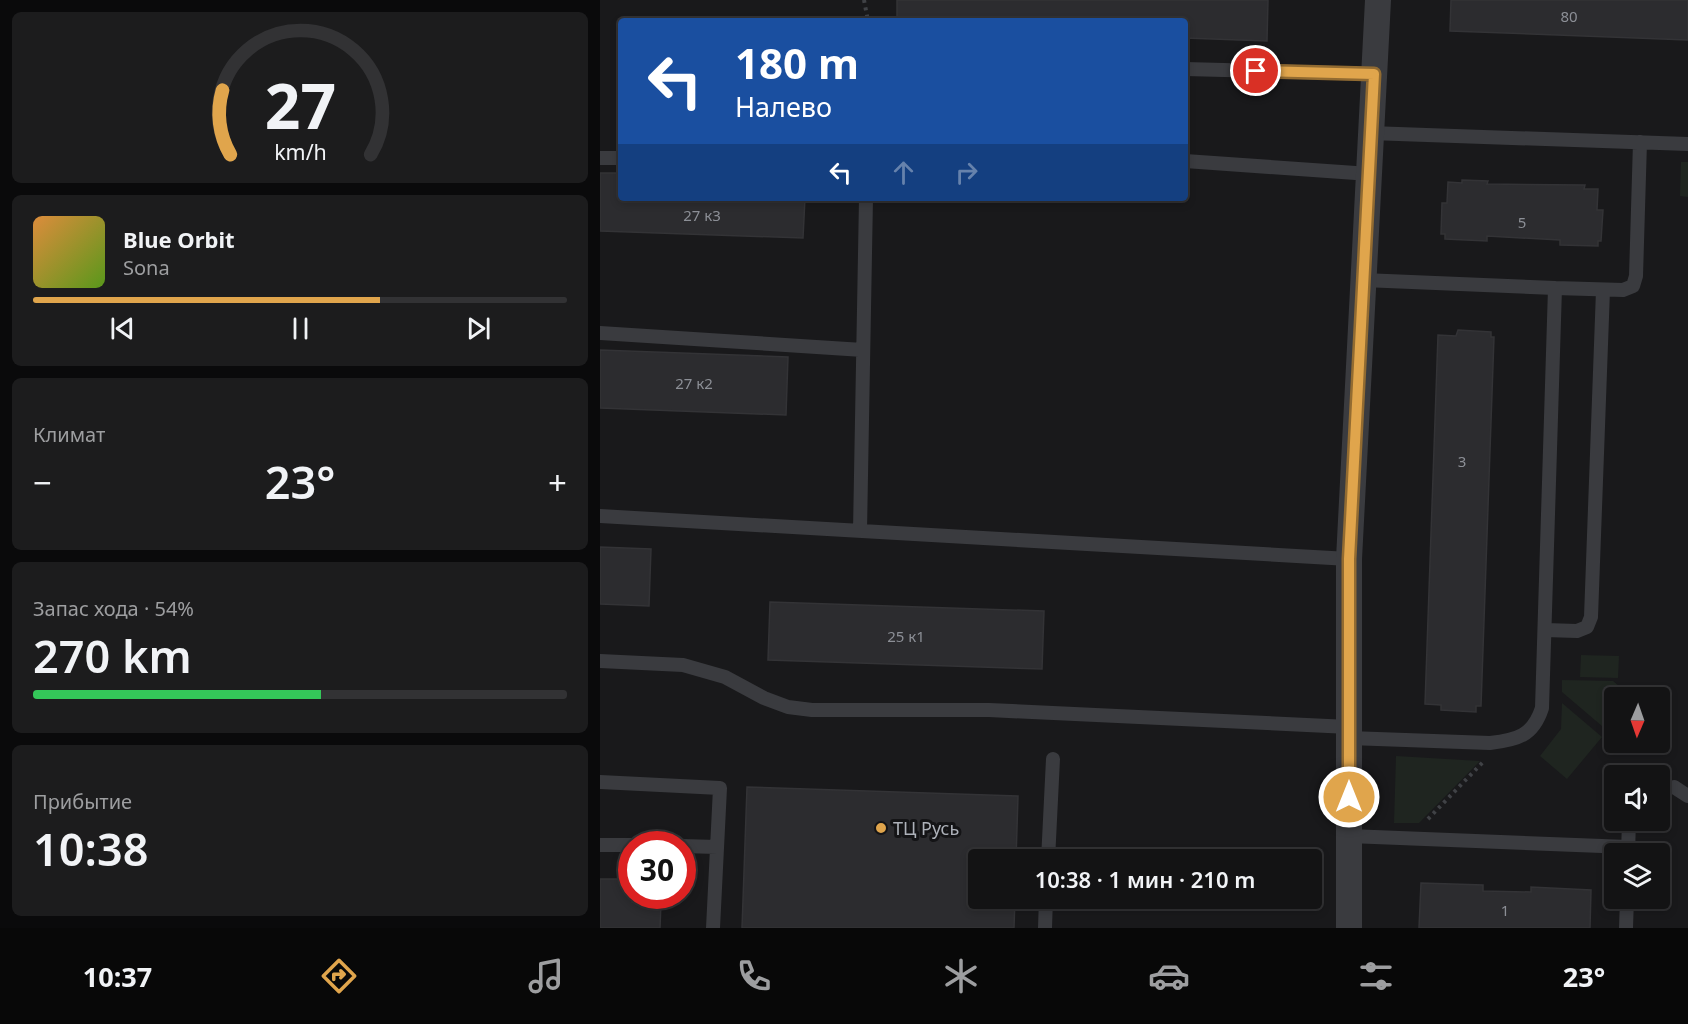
<!DOCTYPE html>
<html lang="ru">
<head>
<meta charset="utf-8">
<style>
	body { margin:0; font-family:"Noto Sans",sans-serif; background:#1c1c1d; color:#f1f3f6; height:100vh; display:flex; flex-direction:column; font-size:22px; white-space:nowrap }
	* { box-sizing:border-box; margin:0 }
	p { font-size:20px; color:#9d9ea0 }
	.icon { flex:none; width:33px; height:33px; fill:none; stroke:currentColor; stroke-width:2; stroke-linecap:round; stroke-linejoin:round }
	.map { position:relative; flex:1; overflow:hidden }
	.drawer { display:flex; flex-direction:column; gap:12px; padding:12px; background:#0a0a0b; width:600px }
	.drawer>* { flex:none }
	.top-card { position:absolute; left:18px; top:18px; width:570px; height:183px; border-radius:6px; box-shadow:0 3px 9px #0003,0 0 0 2px #323234; background:#1a4fa0; color:#fff; overflow:hidden }
	.needle { width:39px; rotate:182deg }
	.buttons { position:absolute; left:1004px; top:687px; display:grid; gap:12px }
	.buttons a { display:grid; place-items:center; width:66px; height:66px; border-radius:6px; background:#131314; box-shadow:0 3px 9px #0003,0 0 0 2px #323234; font-size:30px }
	.speed { position:absolute; left:18px; top:831px; display:flex; gap:12px; font-size:30px; font-weight:700; text-align:center }
	.speed>* { display:grid; place-content:center; width:78px; height:78px; border-radius:50%; background:#131314; box-shadow:0 3px 9px #0003,0 0 0 2px #323234; line-height:1 }
	.speed .limit { border:9px solid #d22; background:#fff; color:#111 }
	.pin { position:absolute; display:grid; place-items:center; width:51px; height:51px; color:#fff; margin:-26px; border:3px solid #fff; border-radius:50%; box-shadow:0 2px 6px #0007 }
	.me { position:absolute; width:66px; margin:-33px; rotate:0deg; stroke-linejoin:round; filter:drop-shadow(0 0 4px #0008) }
	.turn { display:flex; align-items:center; gap:21px; height:126px; padding:0 18px; font-size:27px }
	.turn .icon { width:78px; height:78px; stroke-width:2.5 }
	.turn b { display:block; font-size:42px; line-height:51px }
	.lanes { display:flex; align-items:center; height:57px; padding:0 18px; background:#0003; justify-content:center; gap:30px; direction:ltr }
	.lanes .off { opacity:.35 }
	.big { font-size:45px; font-weight:600; line-height:1.1 }
	.drawer .tile { flex:1; display:flex; flex-direction:column; justify-content:center; gap:9px; min-width:0; padding:0 21px; border-radius:9px; background:#1c1c1d }
	.drawer .dial { align-items:center; gap:0 }
	.dial svg { height:156px; overflow:visible; fill:none; stroke:#323234; stroke-width:7; stroke-linecap:round; text-anchor:middle }
	.dial text { fill:#f1f3f6; stroke:none }
	.song { display:flex; align-items:center; gap:18px }
	.cover { width:72px; height:72px; border-radius:9px; background:linear-gradient(135deg,hsl(30 70% 55%),hsl(90 70% 35%)) }
	.played { height:6px; border-radius:3px; background:linear-gradient(90deg,#e0a54c 65%,#323234 65%) }
	.keys { display:flex; justify-content:space-around; direction:ltr }
	.heat { display:flex; justify-content:space-between; align-items:center; font-size:33px; direction:ltr }
	.charge { height:9px; border-radius:4px; background:linear-gradient(90deg,#34c759 54%,#323234 0) }
	.trip { position:absolute; left:368px; top:849px; width:354px; height:60px; border-radius:6px; background:#131314; box-shadow:0 3px 9px #0003,0 0 0 2px #323234; font-weight:600; line-height:60px; text-align:center }
	.dock { display:flex; height:96px; justify-content:space-around; align-items:center; background:#080808; color:#9d9ea0 }
	.dock .icon { width:42px; height:42px }
	.dock .current { color:#e0a54c }
	.dock b { font-size:27px; color:#f1f3f6 }
	main { display:flex; flex:1; min-height:0 }
	.map>svg:first-child { display:block }
	.green { fill:#1f2520 }
	.building { fill:#2c2c2f; stroke:#333336; stroke-width:1.5 }
	.lines { fill:none; stroke-linecap:round; stroke-linejoin:round }
	.path { stroke:#404246; stroke-width:4; stroke-dasharray:3 4.5; stroke-linecap:butt }
	.service { stroke:#3a3b3f; stroke-width:14 }
	.minor { stroke:#3a3b3f; stroke-width:26 }
	.route-casing { stroke:#926b31; stroke-width:15 }
	.route { stroke:#e0a54c; stroke-width:10 }
	.poi-dot { fill:#e0a54c; stroke:#141416; stroke-width:2 }
	.labels { text-anchor:middle; dominant-baseline:central; stroke-width:6; stroke-linejoin:round; paint-order:stroke }
	.number-label { font-size:15px; fill:#8c8f96 }
	.poi-label { font-size:18px; fill:#adb1b9; stroke:#141416; text-anchor:start }
</style>
</head>
<body>
<main>
<section class="drawer">
<div class="tile dial"><svg viewBox="0 0 100 80">
<path d="M14 69A42 42 0 1 1 86 69"/>
<path d="M14 69A42 42 0 0 1 10 36" stroke="#e0a54c"/>
<text x="50" y="56" font-size="32" font-weight="700">27</text>
<text x="50" y="72" font-size="11">km/h</text>
</svg></div>
<div class="tile">
<div class="song"><i class="cover"></i><div><b>Blue Orbit</b><p>Sona</p></div></div>
<div class="played"></div>
<div class="keys"><svg class="icon" aria-label="previous" viewBox="0 0 24 24"><path d="M18 5L8 12l10 7zM5 5v14"/></svg><svg class="icon" aria-label="pause" viewBox="0 0 24 24"><path d="M8 5v14M16 5v14"/></svg><svg class="icon" aria-label="next" viewBox="0 0 24 24"><path d="M6 5l10 7-10 7zM19 5v14"/></svg></div>
</div>
<div class="tile"><p>Климат</p>
<div class="heat"><a>−</a><b class="big">23°</b><a>+</a></div>
</div>
<div class="tile"><p>Запас хода · 54%</p><b class="big">270 km</b><div class="charge"></div></div>
<div class="tile"><p>Прибытие</p><b class="big">10:38</b></div>
</section>
<div class="map">
<svg width="1088" height="928" viewBox="0 0 1088 928">
	<rect width="100%" height="100%" fill="#19191b"/>
	<path class="green" d="M1081,162H1088V197L1080,196Z
		M981,655L1019,656L1018,678L980,677Z
		M962,680L1013,681L1032,697L1014,698V726L1009,732L962,692Z
		M962,703L1002,737L967,779L940,756L961,729Z
		M796,756L880,761L819,823H794Z"/>
	<path class="building" d="M297,0H668L667,41L585,38V21L297,20Z
		M851,0H1088V40L850,31Z
		M0,173H21V198H205L203,238L0,231Z
		M862,180L888,181L887,184L985,185L984,189H998L997,210H1003L1001,241H998V246L960,245V240L887,236V241L845,239V234H841L842,203H847L848,182L862,183Z
		M858,330L891,332V337H894L881,706H876V712L841,710V705L825,704L838,335L856,336Z
		M0,350L188,357L186,415L0,408Z
		M0,547L51,549L49,606L0,604Z
		M170,602L444,611L442,669L168,660Z
		M147,787L418,796L416,860H378V898H415L414,928H142Z
		M0,879H32V902L61,903L60,928H0Z
		M821,883L883,885V891L931,892V887L991,890L990,928H819Z"/>
	<g class="lines">
		<path class="path" d="M264,0L268,21
			M828,819L883,762"/>
		<path class="service" d="M585,69L774,74
			M770,133L1088,144
			M0,158H21
			M585,161L770,174
			M763,280L955,288
			M0,333L263,350
			M0,516L749,559
			M260,531L266,198
			M945,630L977,631L987,627L991,617L1003,290
			M0,661L83,665L125,677L164,698L188,707L212,710H389L749,727
			M749,738L890,743C917,740 933,736 942,708L955,288L1023,290L1033,286L1036,276L1040,142
			M0,782L120,788L113,928
			M1074,787L1088,796
			M749,836L1028,847
			M0,845H32
			M82,846L117,847
			M1028,854L1029,820
			M448,860L453,759
			M445,928L446,898
			M1026,928L1027,898"/>
		<path class="minor" d="M749,928V559L778,0"/>
	</g>
	<g class="lines">
		<g class="route-casing">
			<path id="route" d="M656,71L774,74L749,559V797"/>
		</g>
		<use href="#route" class="route"/>
	</g>
	<circle class="poi-dot" cx="281" cy="828" r="6"/>
	<g class="labels">
		<g class="number-label">
			<text x="969" y="16">80</text>
			<text x="102" y="215">27 к3</text>
			<text x="922" y="222">5</text>
			<text x="94" y="383">27 к2</text>
			<text x="862" y="461">3</text>
			<text x="306" y="636">25 к1</text>
			<text x="905" y="910">1</text>
		</g>
		<g class="poi-label">
			<text x="293" y="828">ТЦ Русь</text>
		</g>
	</g>
</svg>
<div class="buttons">
<a><svg class="needle" viewBox="-14 -14 28 28"><path d="M0-13l5 13h-10z" fill="#e53935"/><path d="M0 13l5-13h-10z" fill="#9d9ea0"/></svg></a>
<a><svg class="icon" aria-label="sound" viewBox="0 0 24 24"><path d="M4 9h4l5-4v14l-5-4H4zM17 9q2 3 0 6"/></svg></a>
<a><svg class="icon" aria-label="layers" viewBox="0 0 24 24"><path d="M12 4l9 5-9 5-9-5zM3 14l9 5 9-5"/></svg></a>
</div>
<div class="speed"><div class="limit">30</div></div>
<div class="pin" style="left:656px;top:71px;background:#d93025"><svg class="icon" aria-label="arrive" viewBox="0 0 24 24"><path d="M6 21V4h12l-3 4 3 4H6"/></svg></div>
<svg class="me" style="left:749px;top:797px" viewBox="-20 -20 40 40"><circle r="17" fill="#e0a54c" stroke="#fff" stroke-width="3"/><path d="M0-11L8 9 0 5-8 9z" fill="#fff"/></svg>
<div class="trip">10:38 · 1 мин · 210 m</div>
<div class="top-card">
<div class="turn"><svg class="icon" aria-label="left" viewBox="0 0 24 24"><path d="M17 20v-9H6M10 6l-5 5 5 5"/></svg><div><b>180 m</b>Налево</div></div>
<div class="lanes"><svg class="icon" aria-label="left" viewBox="0 0 24 24"><path d="M17 20v-9H6M10 6l-5 5 5 5"/></svg><svg class="icon off" aria-label="ahead" viewBox="0 0 24 24"><path d="M12 20V5M6 11l6-6 6 6"/></svg><svg class="icon off" aria-label="right" viewBox="0 0 24 24"><path d="M7 20v-9h11M14 6l5 5-5 5"/></svg></div>
</div>
</div>
</main>
<nav class="dock">
<b>10:37</b>
<svg class="icon current" aria-label="directions" viewBox="0 0 24 24"><path d="M12 3l9 9-9 9-9-9zM9 14v-3h6M13 9l2 2-2 2"/></svg>
<svg class="icon" aria-label="music" viewBox="0 0 24 24"><path d="M9 18V5l10-2v13"/><circle cx="6" cy="18" r="3"/><circle cx="16" cy="16" r="3"/></svg>
<svg class="icon" aria-label="phone" viewBox="0 0 24 24"><path d="M5 4h4l2 5-3 2q2 4 5 5l2-3 5 2v4C11 20 4 13 5 4z"/></svg>
<svg class="icon" aria-label="climate" viewBox="0 0 24 24"><path d="M12 3v18M4 7l16 10M4 17L20 7"/></svg>
<svg class="icon" aria-label="car" viewBox="0 0 24 24"><path d="M5 17H2v-5l4-1 3-4h7l3 4 3 1v5h-3M9 17h6M6 11h13"/><circle cx="7" cy="17" r="2"/><circle cx="17" cy="17" r="2"/></svg>
<svg class="icon" aria-label="filters" viewBox="0 0 24 24"><path d="M4 7h16M4 17h16"/><circle cx="9" cy="7" r="2"/><circle cx="15" cy="17" r="2"/></svg>
<b>23°</b>
</nav>
</body>
</html>
